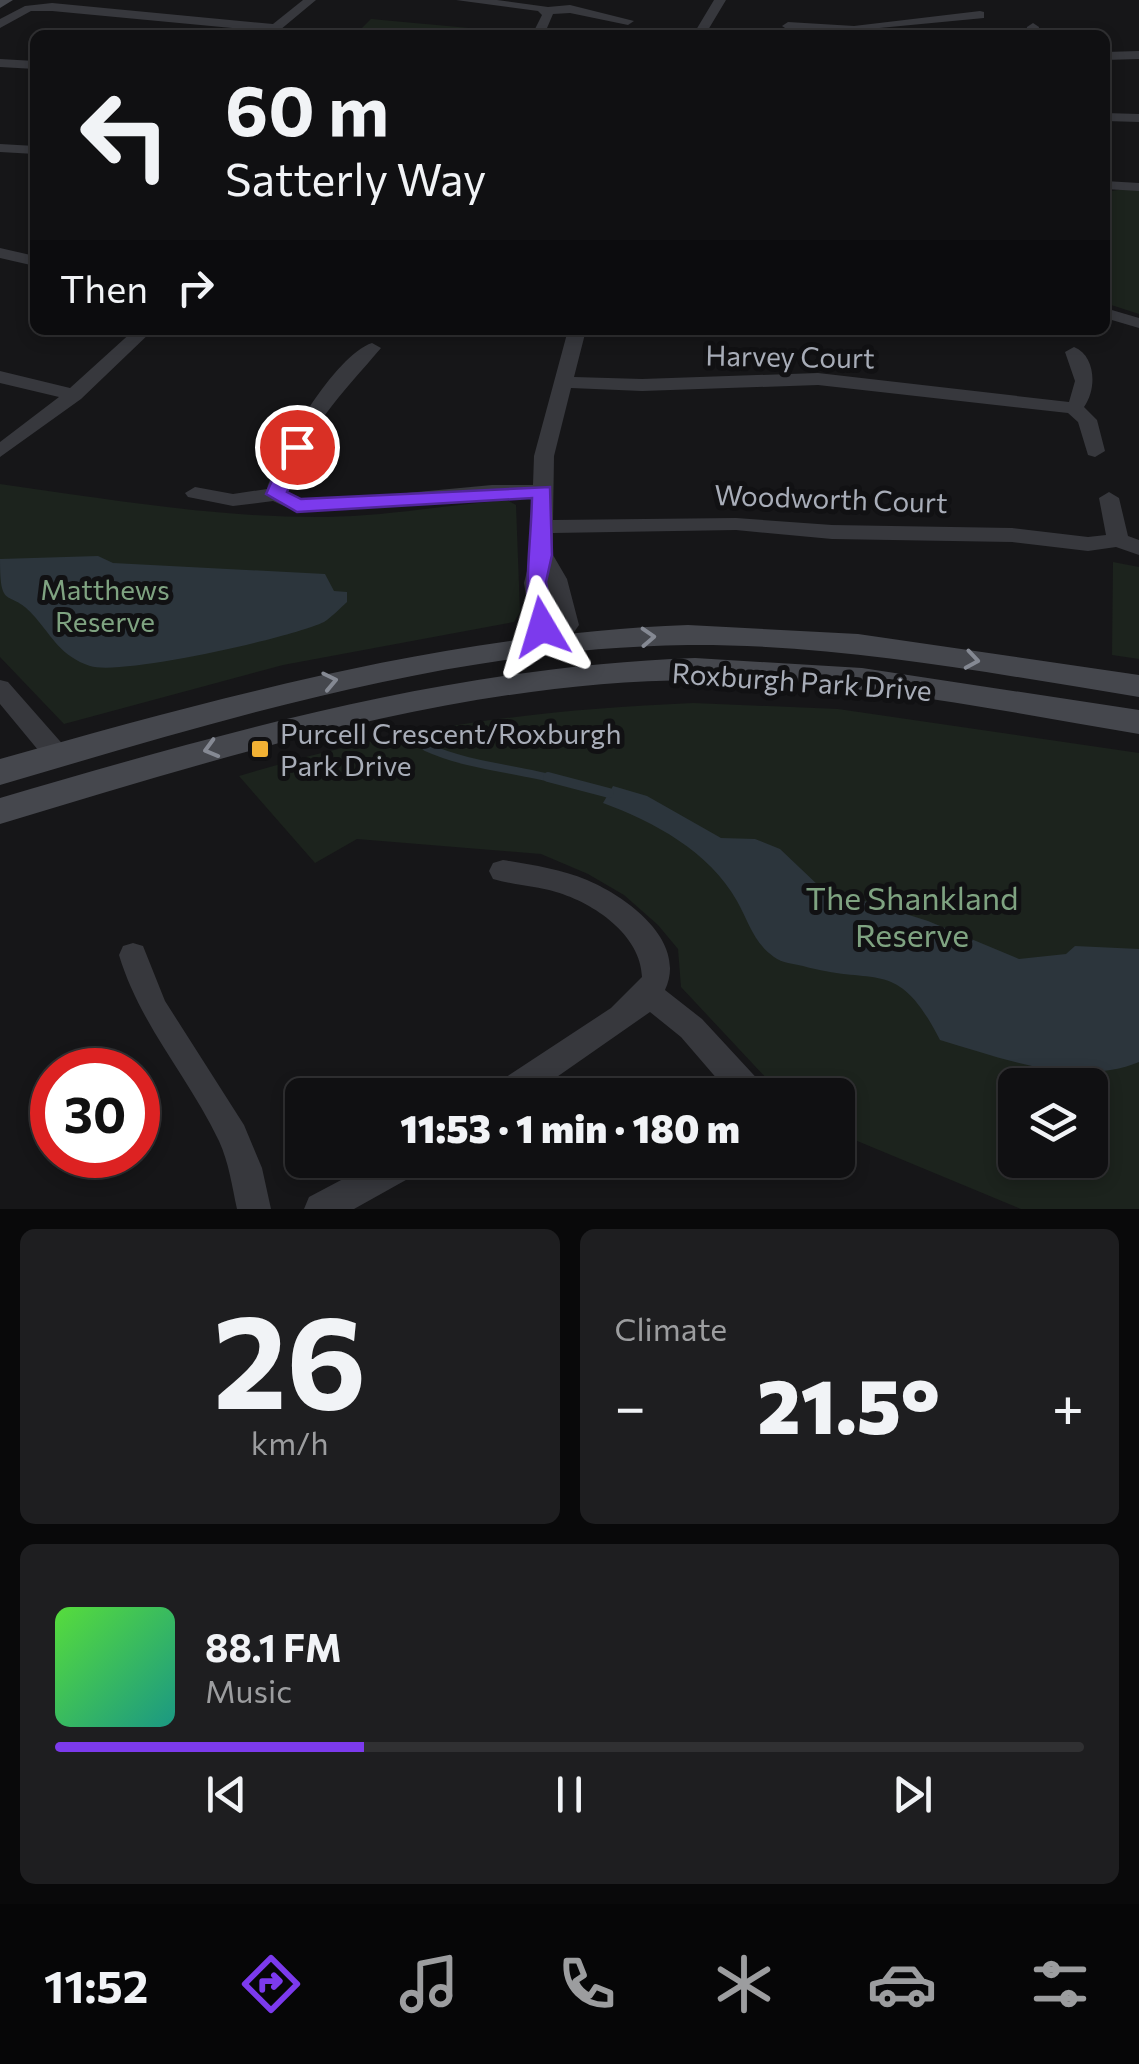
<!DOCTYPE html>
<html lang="en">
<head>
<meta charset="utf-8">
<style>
	body { margin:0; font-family:Commissioner,sans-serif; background:#1e1e20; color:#f1f3f6; height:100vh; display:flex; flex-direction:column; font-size:38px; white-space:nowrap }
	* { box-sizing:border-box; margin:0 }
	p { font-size:32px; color:#9c9d9f }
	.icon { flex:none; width:55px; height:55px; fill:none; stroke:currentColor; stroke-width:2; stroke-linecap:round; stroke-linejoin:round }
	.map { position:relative; height:1209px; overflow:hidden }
	.side { display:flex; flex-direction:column; gap:20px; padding:20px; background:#09090a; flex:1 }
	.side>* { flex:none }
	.banner { position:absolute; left:30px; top:30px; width:1080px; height:305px; border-radius:15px; box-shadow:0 5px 15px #0003,0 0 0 2px #303032; background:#101012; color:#f1f3f6; overflow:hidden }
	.controls { position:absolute; left:998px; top:1068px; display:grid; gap:20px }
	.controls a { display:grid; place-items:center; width:110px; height:110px; border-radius:15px; background:#101012; box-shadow:0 5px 15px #0003,0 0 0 2px #303032; font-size:50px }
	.speed { position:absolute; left:30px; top:1048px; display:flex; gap:20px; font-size:50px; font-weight:700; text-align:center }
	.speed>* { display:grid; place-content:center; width:130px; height:130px; border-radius:50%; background:#101012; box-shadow:0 5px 15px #0003,0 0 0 2px #303032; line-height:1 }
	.speed .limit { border:15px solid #d22; background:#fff; color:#111 }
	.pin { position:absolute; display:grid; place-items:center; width:85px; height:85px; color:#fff; margin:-42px; border:5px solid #fff; border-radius:50%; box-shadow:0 2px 10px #0007 }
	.me { position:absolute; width:110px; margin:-55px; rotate:353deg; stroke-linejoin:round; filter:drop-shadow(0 0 8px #0008) }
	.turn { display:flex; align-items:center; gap:35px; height:210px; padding:0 30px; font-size:45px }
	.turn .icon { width:130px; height:130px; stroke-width:2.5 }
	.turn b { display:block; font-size:70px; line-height:85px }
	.then { display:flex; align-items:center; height:95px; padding:0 30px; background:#0003; gap:20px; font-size:38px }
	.big { font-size:75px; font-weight:800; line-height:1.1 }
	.side .widget { flex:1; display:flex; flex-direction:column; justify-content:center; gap:15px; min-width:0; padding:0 35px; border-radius:15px; background:#1e1e20 }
	.side .dial { align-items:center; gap:0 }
	.dial b { font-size:130px; line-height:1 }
	.song { display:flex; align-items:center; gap:30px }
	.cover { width:120px; height:120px; border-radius:15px; background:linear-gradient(135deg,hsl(110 70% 55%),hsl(170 70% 35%)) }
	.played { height:10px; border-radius:5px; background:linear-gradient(90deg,#7c3aed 30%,#303032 30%) }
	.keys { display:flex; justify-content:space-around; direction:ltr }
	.heat { display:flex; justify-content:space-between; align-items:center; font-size:55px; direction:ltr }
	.side .tiles { flex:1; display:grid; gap:20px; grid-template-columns:1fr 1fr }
	.widget:last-child { grid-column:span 2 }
	.trip { position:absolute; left:285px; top:1078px; width:570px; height:100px; border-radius:15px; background:#101012; box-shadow:0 5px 15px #0003,0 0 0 2px #303032; font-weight:800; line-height:100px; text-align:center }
	.tab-bar { display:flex; height:160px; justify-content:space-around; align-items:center; background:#060607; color:#9c9d9f }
	.tab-bar .icon { width:70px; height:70px }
	.tab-bar .active { color:#7c3aed }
	.tab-bar b { font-size:45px; color:#f1f3f6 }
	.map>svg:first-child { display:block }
	.green { fill:#1c231d; fill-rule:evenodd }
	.water { fill:#2c353c }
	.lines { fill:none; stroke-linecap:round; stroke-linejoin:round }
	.stream-far1 { stroke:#2c353c; stroke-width:8 }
	.stream { stroke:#2c353c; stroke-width:10 }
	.street { fill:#37383d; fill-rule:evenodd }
	.secondary { fill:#45474d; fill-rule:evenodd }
	.oneway { stroke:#858993 }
	.route { fill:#7c3aed; stroke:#51269a; stroke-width:2.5 }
	.poi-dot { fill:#f2b134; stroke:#111113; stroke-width:4 }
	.labels { text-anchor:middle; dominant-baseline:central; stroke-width:10; stroke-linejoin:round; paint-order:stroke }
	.street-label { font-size:28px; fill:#a8adb8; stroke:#111113 }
	.park-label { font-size:28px; fill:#7fa381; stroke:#111113 }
	.poi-label { font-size:28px; fill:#a8adb8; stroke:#111113; text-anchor:start }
	.near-park-label { font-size:32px; fill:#7fa381; stroke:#111113 }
</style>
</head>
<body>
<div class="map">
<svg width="1139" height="1209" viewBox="0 0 1139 1209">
	<rect width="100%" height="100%" fill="#161618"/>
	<path class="green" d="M371,19L525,33L355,35Z
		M1124,189L1139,190V314L1105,303V192Z
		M0,484C108,499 216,518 326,517C387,516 447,505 507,500L516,505L520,612L514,622L283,665L64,724L0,657Z
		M1113,562L1139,567V659L1112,655Z
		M693,703L838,709L1139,753V1209H1021L838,1133V1095H782L681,987L678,949L658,925L624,895L588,874L541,854L357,839L315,863L239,776C397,728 529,710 693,703ZM1015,1085H1090V1160H1015Z"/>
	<path class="water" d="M98,556L113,563L325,574L334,591L347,592V602C340,608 332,617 324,622C290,638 122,676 90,666C61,656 53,638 35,617C9,586 0,614 0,559Z
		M613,786L647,796L721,838L755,839L780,849L820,887L928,921L1019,959L1066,954L1075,946L1139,949V1062C1076,1088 1002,1058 940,1040C897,956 878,987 803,966C794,964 782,963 774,957C753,942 749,922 737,901C709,851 654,822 603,803Z"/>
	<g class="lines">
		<path class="stream-far1" d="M426,747C468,766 513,768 558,780"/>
		<path class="stream" d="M548,777L609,793"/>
		<path class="street" d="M303,0H316L274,35H261L265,31L52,11H31L0,28V19L25,6L52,3L273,24Z
			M456,0H497L548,7L570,5L634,21L628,25L570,13L553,14L544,35H532L542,15L538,11Z
			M714,0H726L705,35H693Z
			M980,11L984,12V18L869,29L861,35L788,30L782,26L788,22L854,26Z
			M1033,23L1039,27L1038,35H1026L1027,27Z
			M1139,51V59L1105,60V52Z
			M0,59L35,61V69L0,67Z
			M1105,113L1139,114V122L1105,121Z
			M0,144L35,146V154L0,152Z
			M1105,181L1139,183V191L1105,189Z
			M0,248L35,256V266L0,258Z
			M1105,308L1139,318V328L1105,318Z
			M134,330H153L81,399L0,457V442L59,397L0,383V371L70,388Z
			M568,330H586L574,377L642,379L818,373L1069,402L1075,381L1065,352L1074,347C1096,356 1097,389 1084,407L1097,420L1105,451L1095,457L1088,455L1078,422L1068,413L818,385L642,391L571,388L554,456L553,520L736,518L832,525L1012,528L1088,537L1106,535L1099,498L1109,492L1119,498L1128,536L1139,540V555L1116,547L1088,551L1012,542L832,539L736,530L553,533V555L567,579L579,625L563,648L555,650L547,648L531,627L524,583L531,555L533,497L297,512L273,501L233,506L188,497L185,493L195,487L233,494L267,489C278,452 335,355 372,343L381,348C343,393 302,432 287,492L301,500H332L492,485H533L534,456ZM546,584L556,624L554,627L553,625Z
			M0,680L8,682L66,748L70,755L66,762H48L0,704Z
			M503,860C532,865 560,869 587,880C627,897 688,941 665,990L702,1019L763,1085L768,1095H731L681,1037L650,1012L531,1095H489L494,1085L611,1008L642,977C641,935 594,903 556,892C536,886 514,885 493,879L489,871L493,863Z
			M133,943L143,946L165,1001L244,1125L262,1168L271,1209H237C232,1186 229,1163 219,1141C188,1076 140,1025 119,955L123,946Z
			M379,1160H427L422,1171L354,1209H304L309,1197Z"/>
		<path class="secondary" d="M0,0H13L0,8Z
			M688,625L858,634L1139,675V697C990,673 839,644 688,645C452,648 225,719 0,785V759C228,695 451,634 688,625Z
			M695,658L862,668L1139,710V734C993,709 845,679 695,680C456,682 227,756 0,824V798C232,730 452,667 695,658Z"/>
	</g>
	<defs><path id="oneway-chevron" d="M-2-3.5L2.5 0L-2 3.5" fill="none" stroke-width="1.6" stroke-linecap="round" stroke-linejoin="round" transform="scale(2.5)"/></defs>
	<g class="oneway">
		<use href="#oneway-chevron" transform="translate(648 637) rotate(-3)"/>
		<use href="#oneway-chevron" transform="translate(972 660) rotate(9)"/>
		<use href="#oneway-chevron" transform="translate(330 681) rotate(-12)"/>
		<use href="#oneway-chevron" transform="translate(211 749) rotate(164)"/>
	</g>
	<path class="route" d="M297,441L307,447L287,492L301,499L550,487L552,555L546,582L554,627L550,633L542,635L530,627C524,583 531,543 532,498L297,512L266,494L287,447Z"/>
	<rect class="poi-dot" x="250" y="739" width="20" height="20" rx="5"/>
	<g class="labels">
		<g class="street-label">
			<text transform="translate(790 356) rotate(1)">Harvey Court</text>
			<text transform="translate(831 498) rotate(2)">Woodworth Court</text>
			<text transform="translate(802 681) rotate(4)">Roxburgh Park Drive</text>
		</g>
		<g class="park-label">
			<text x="105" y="589">Matthews<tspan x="105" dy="32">Reserve</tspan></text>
		</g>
		<g class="poi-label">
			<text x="280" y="733">Purcell Crescent/Roxburgh<tspan x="280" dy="32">Park Drive</tspan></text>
		</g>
		<g class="near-park-label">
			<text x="912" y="897">The Shankland<tspan x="912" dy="37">Reserve</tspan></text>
		</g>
	</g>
</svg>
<div class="controls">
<a><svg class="icon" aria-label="layers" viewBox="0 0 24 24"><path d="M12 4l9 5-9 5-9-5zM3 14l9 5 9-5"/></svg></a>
</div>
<div class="speed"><div class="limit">30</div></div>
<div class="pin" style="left:297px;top:447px;background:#d93025"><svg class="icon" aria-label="arrive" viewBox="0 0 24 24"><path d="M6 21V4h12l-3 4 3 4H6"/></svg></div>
<svg class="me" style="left:542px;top:627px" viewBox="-20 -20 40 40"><path d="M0-17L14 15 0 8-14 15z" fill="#7c3aed" stroke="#fff" stroke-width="4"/></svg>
<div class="trip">11:53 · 1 min · 180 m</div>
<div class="banner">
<div class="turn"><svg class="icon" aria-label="left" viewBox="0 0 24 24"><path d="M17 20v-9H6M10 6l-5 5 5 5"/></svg><div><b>60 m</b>Satterly Way</div></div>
<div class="then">Then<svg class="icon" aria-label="right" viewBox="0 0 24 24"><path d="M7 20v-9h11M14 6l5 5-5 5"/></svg></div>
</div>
</div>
<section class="side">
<div class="tiles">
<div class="widget dial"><b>26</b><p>km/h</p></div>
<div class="widget"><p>Climate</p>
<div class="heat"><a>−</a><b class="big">21.5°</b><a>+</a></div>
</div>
<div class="widget">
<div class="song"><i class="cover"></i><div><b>88.1 FM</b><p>Music</p></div></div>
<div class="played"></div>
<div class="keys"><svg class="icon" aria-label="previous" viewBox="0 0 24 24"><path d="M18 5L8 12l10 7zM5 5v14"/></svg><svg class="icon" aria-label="pause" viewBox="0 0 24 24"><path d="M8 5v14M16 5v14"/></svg><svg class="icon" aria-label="next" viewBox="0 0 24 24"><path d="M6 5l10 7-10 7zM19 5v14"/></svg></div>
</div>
</div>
</section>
<nav class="tab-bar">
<b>11:52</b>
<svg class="icon active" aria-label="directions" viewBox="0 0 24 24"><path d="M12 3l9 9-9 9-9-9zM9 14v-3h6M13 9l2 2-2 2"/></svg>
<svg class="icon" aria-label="music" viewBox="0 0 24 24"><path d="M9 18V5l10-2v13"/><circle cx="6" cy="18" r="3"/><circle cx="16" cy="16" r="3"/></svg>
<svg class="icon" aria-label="phone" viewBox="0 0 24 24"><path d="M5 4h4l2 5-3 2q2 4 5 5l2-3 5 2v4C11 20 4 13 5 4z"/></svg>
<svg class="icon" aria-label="climate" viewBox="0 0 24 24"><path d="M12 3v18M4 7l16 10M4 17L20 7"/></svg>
<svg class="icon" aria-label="car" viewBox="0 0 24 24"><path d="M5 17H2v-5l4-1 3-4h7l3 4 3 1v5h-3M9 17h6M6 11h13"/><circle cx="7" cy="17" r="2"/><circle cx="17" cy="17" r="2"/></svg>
<svg class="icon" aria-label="filters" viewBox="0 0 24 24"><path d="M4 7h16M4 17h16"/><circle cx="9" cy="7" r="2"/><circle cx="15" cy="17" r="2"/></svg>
</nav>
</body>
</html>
